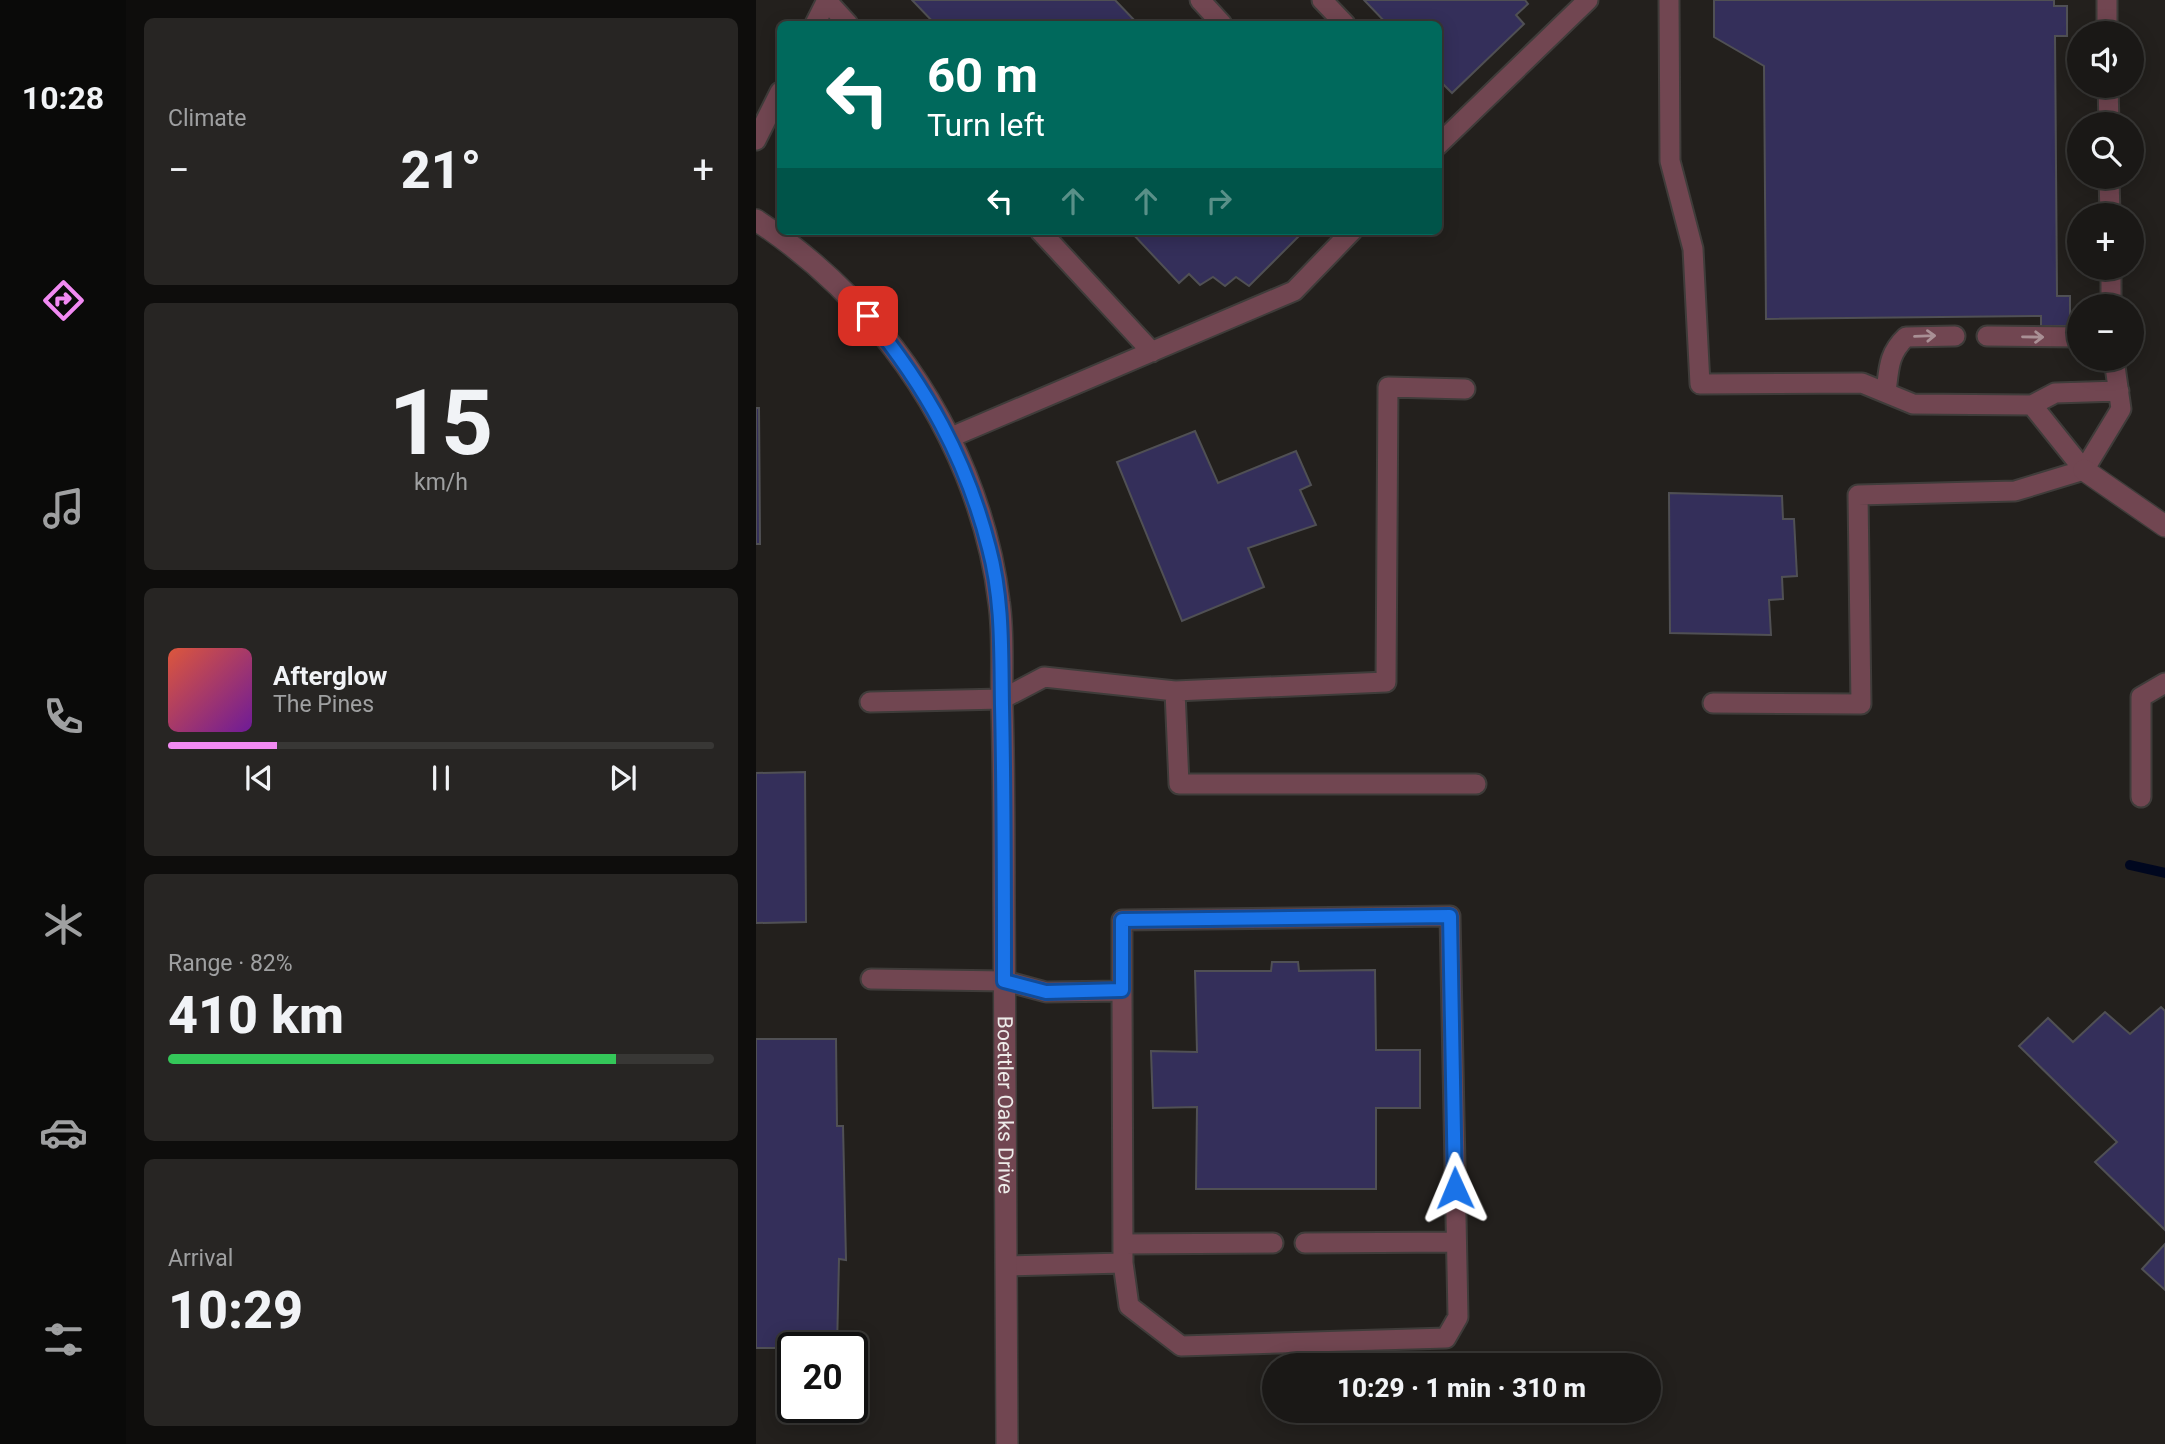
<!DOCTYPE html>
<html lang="en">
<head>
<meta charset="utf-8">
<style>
	body { margin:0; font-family:Roboto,sans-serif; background:#272523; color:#f1f3f6; height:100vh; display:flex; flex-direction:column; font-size:26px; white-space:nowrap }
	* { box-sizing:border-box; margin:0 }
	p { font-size:23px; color:#9fa0a1 }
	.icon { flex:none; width:38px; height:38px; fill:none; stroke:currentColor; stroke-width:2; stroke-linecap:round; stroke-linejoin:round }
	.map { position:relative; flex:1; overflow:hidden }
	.drawer { display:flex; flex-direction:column; gap:18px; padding:18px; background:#0e0d0c; width:630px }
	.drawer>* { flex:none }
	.hud { position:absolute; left:21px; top:21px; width:665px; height:214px; border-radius:10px; box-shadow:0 4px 18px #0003,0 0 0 2px #383735; background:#00695c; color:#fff; overflow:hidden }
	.tools { position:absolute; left:1311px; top:21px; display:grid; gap:14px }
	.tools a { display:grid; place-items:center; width:77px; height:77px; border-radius:50%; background:#1a1816; box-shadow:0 4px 18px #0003,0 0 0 2px #383735; font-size:35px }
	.speed { position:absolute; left:21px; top:1332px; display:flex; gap:14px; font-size:35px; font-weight:700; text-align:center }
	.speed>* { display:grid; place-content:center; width:91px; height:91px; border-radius:50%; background:#1a1816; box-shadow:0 4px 18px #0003,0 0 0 2px #383735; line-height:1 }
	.speed .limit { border:4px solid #111; border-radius:10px; background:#fff; color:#111 }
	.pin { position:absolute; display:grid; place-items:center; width:60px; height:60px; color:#fff; margin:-30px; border-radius:14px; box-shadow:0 4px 10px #0006 }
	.me { position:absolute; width:77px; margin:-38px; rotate:359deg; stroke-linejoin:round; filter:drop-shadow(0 0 5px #0008) }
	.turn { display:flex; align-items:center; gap:24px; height:147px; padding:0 35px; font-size:32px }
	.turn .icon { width:91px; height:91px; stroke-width:2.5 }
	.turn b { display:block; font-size:49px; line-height:60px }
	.lanes { display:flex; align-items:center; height:66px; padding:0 35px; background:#0003; justify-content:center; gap:35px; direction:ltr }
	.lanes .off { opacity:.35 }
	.big { font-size:52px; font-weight:800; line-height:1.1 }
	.drawer .widget { flex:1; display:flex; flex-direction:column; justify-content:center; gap:10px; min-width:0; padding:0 24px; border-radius:10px; background:#272523 }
	.drawer .dial { align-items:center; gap:0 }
	.dial b { font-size:91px; line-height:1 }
	.song { display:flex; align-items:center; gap:21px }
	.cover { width:84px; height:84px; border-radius:10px; background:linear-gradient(135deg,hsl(10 70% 55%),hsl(280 70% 35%)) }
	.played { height:7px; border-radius:4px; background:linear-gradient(90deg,#f28af3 20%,#383735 20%) }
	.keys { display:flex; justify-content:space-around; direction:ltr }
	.heat { display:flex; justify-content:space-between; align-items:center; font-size:38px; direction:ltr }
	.charge { height:10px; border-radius:5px; background:linear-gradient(90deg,#34c759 82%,#383735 0) }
	.trip { position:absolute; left:506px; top:1353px; width:399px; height:70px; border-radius:35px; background:#1a1816; box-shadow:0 4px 18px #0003,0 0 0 2px #383735; font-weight:800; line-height:70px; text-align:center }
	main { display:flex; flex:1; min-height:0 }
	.menu { display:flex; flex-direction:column; width:126px; justify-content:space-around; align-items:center; background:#0a0a09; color:#9fa0a1 }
	.menu .icon { width:49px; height:49px }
	.menu .current { color:#f28af3 }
	.menu b { font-size:32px; color:#f1f3f6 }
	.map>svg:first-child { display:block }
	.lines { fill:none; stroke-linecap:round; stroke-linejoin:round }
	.stream { stroke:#00071f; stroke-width:10 }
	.building { fill:#342f5a; stroke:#505054; stroke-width:2 }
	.service-casing { stroke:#3f3c3a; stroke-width:23 }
	.minor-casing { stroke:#3f3c3a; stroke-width:24 }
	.service { stroke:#714651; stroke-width:19 }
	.minor { stroke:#714651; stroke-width:21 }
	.oneway { stroke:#a99095 }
	.route-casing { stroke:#114b97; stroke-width:18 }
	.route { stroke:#1a73e8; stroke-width:12 }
	.labels { text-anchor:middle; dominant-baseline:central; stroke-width:6; stroke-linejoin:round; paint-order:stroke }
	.street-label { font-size:21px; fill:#edebe9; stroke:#0b0a09 }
</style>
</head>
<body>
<main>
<nav class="menu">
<b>10:28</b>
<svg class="icon current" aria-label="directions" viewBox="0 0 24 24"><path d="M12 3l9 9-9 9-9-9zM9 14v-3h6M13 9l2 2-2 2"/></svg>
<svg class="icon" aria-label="music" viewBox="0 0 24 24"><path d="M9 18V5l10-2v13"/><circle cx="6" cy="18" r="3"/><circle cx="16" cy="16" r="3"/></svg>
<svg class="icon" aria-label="phone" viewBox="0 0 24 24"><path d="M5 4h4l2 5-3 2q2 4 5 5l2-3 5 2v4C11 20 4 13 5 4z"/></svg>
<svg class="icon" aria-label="climate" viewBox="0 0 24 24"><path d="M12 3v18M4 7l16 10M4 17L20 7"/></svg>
<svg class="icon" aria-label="car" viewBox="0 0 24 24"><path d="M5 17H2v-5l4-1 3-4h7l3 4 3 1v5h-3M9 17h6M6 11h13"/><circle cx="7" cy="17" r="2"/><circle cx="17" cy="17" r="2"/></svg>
<svg class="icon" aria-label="filters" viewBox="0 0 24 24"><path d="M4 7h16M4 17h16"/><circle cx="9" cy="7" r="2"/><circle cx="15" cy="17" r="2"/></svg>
</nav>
<section class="drawer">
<div class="widget"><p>Climate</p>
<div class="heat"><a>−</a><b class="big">21°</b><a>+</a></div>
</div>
<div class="widget dial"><b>15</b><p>km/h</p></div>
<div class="widget">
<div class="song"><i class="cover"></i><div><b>Afterglow</b><p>The Pines</p></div></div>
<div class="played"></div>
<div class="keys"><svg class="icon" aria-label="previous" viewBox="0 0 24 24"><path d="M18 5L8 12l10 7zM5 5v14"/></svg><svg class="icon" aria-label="pause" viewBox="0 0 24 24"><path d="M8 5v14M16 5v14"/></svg><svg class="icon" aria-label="next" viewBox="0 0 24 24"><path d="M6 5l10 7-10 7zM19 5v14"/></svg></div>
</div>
<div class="widget"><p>Range · 82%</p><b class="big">410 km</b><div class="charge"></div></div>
<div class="widget"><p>Arrival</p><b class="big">10:29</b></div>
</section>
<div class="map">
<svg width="1409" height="1444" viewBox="0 0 1409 1444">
	<rect width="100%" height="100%" fill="#23201d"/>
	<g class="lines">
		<path class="stream" d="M1374,865L1409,873"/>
	</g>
	<path class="building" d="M156,0H359L382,24H179Z
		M608,0H769L772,4L760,15L768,24L696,93L682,79V24H631Z
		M958,0H1298V6H1311V36H1299L1301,296H1314V326H1285V316L1010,319L1008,66L958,37Z
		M374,231H548L493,286L480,277L469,286L457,277L444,285L433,274L423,283Z
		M0,408H3L4,544H0Z
		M439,431L462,483L540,451L555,485L544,490L560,525L492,548L508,587L426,621L361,462Z
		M913,493L1026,496L1027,519H1038L1041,576L1026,577L1027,599L1013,600L1015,635L914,633Z
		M49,772L50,922L0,923V773Z
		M516,962H542L543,971L619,970L620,1050H664V1108H620V1189H440L441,1107L397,1108L395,1051L441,1052L439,971H515Z
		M1405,1007L1409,1011V1230L1339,1162L1361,1142L1263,1046L1292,1018L1317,1042L1349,1012L1374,1034Z
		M0,1039H80L81,1126H87L90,1260L83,1259L81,1348H0Z
		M1409,1244V1290L1386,1269Z"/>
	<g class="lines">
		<g class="service-casing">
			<path id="service" d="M444,0L466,24
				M566,0L589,24
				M913,0L914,161L937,249L944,384L1106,383L1157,404L1276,405L1328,470
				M1351,0V33
				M71,1L92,24
				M59,24L71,0
				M1352,86L1353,124
				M0,140L24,92
				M682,145L832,0
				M1353,177L1354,215
				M284,231L396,352
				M1355,268V306
				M1231,336L1323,337
				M1130,392C1133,369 1132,354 1150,337L1199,336
				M1276,405L1299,393L1363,391
				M193,438L538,291L596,231
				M419,691L423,784H720
				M114,702L246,699L288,677L419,691L630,682L632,387L709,389
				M957,703L1105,704L1102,495L1259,491L1328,470L1365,409L1358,359
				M1385,797V697L1409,683
				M115,979L249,981L290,992L366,991V920L694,916L702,1317L690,1338L425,1346L373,1306L367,1263L250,1266
				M366,991L367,1263
				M549,1243L700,1242
				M367,1244L517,1243"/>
		</g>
		<g class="minor-casing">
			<g id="minor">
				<path id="s1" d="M0,220C94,282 168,371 210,475C226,515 238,559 243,602C248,636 245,673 246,707C248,771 248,834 248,898C249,1080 250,1262 251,1444"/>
				<path d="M1328,470L1409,526"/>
			</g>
		</g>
		<use href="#service" class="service"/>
		<use href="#minor" class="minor"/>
	</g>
	<defs><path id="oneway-shaft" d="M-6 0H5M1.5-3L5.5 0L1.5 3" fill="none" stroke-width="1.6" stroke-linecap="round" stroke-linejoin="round" transform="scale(1.75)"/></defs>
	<g class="oneway">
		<use href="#oneway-shaft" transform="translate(1169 336) rotate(-2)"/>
		<use href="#oneway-shaft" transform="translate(1277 337) rotate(1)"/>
	</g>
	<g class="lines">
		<g class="route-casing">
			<path id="route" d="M112,316C170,387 210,458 233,548C247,600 245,653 246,706C248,798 248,889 248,981L290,992L366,990V920L694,916L699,1188"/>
		</g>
		<use href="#route" class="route"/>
	</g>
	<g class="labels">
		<g class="street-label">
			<text stroke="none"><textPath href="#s1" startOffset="970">Boettler Oaks Drive</textPath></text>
		</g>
	</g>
</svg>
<div class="tools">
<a><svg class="icon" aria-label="sound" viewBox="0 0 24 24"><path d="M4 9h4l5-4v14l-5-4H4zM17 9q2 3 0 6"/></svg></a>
<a><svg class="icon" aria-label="search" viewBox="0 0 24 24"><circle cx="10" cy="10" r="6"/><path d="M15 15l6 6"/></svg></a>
<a>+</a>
<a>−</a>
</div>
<div class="speed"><div class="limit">20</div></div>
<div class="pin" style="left:112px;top:316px;background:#d93025"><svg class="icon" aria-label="arrive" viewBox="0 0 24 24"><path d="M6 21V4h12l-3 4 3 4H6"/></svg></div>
<svg class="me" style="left:699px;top:1188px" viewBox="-20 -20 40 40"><path d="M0-17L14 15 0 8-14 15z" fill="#1a73e8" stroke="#fff" stroke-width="4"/></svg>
<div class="trip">10:29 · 1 min · 310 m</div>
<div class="hud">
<div class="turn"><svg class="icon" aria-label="left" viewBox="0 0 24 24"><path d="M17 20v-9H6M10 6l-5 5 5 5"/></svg><div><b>60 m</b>Turn left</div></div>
<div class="lanes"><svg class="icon" aria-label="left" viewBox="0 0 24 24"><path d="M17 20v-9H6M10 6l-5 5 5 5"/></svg><svg class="icon off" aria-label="ahead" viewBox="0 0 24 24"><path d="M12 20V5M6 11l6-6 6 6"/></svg><svg class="icon off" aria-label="ahead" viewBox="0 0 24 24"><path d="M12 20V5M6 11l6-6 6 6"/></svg><svg class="icon off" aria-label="right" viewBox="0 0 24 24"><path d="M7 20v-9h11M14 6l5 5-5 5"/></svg></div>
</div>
</div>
</main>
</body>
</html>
